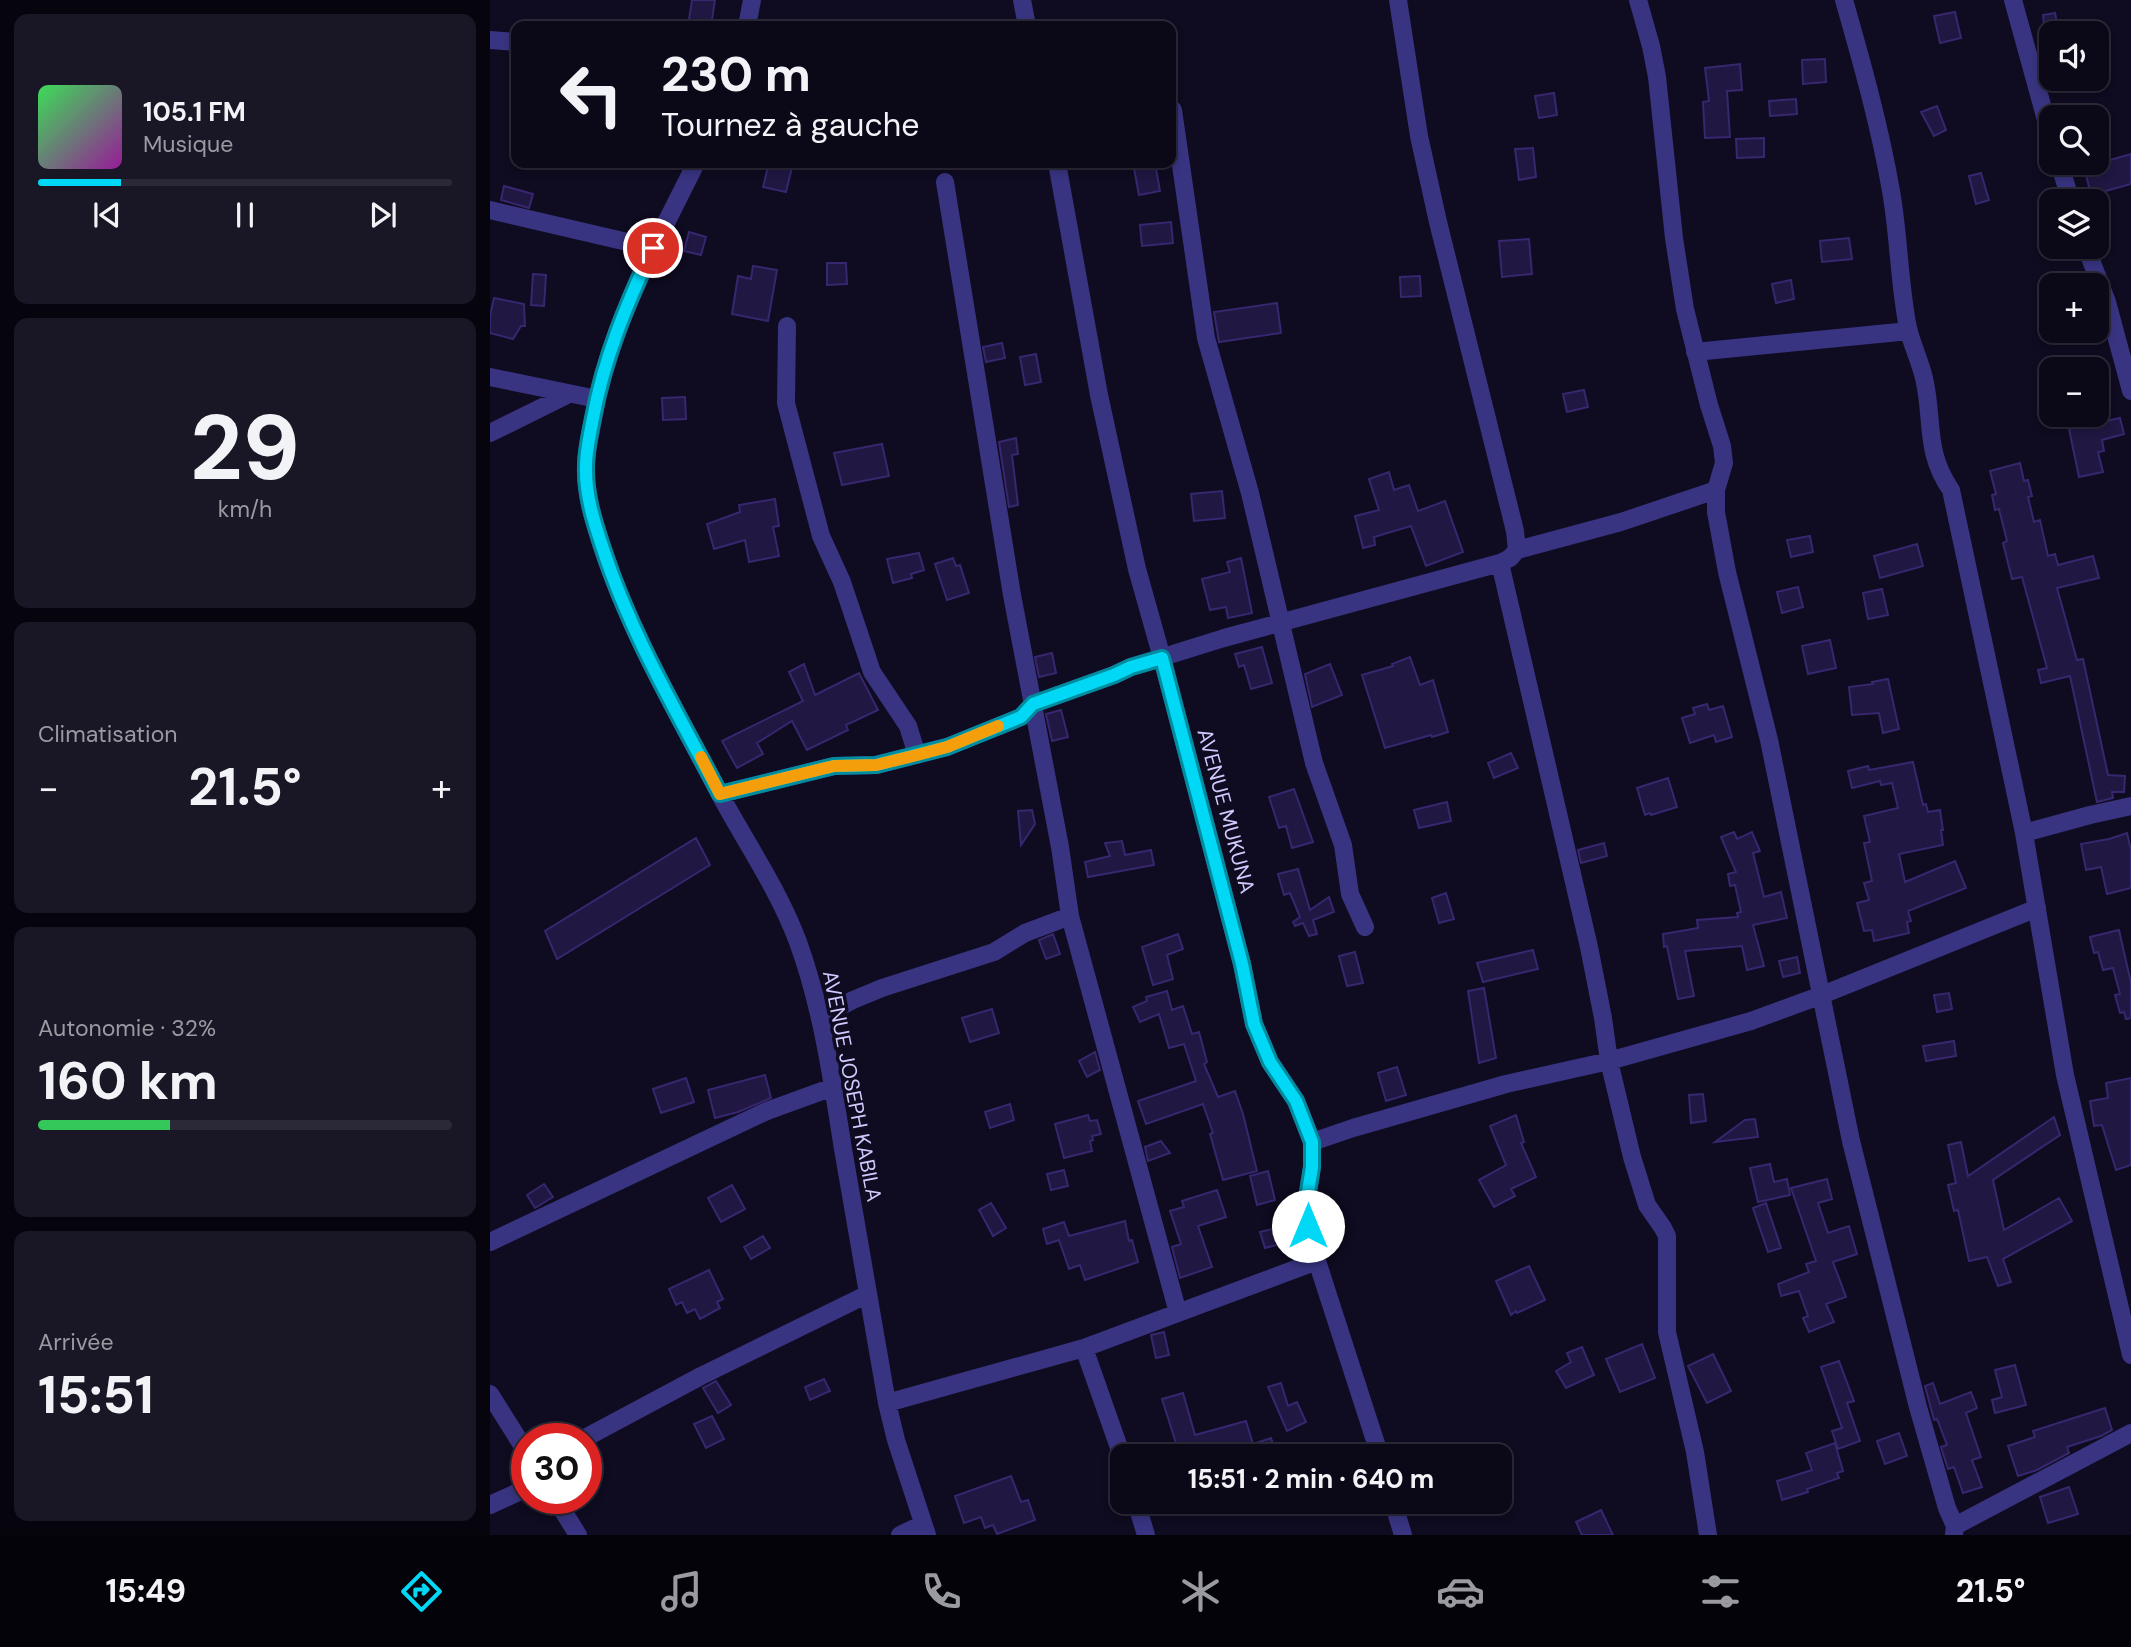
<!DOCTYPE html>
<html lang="fr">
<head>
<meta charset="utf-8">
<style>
	body { margin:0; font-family:"DM Sans",sans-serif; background:#191625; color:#f1f3f6; height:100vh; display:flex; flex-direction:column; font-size:26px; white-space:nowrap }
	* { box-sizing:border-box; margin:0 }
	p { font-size:23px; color:#9a9aa2 }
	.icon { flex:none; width:38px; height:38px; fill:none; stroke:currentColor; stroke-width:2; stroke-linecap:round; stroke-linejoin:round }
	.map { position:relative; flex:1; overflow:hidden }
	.panel { display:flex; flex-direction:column; gap:14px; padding:14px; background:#06040d; width:490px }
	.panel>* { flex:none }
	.hud { position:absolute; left:21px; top:21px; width:665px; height:147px; border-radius:14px; box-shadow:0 4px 10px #0003,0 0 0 2px #2b2937; background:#0b0818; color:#f1f3f6; overflow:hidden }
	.buttons { position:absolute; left:1549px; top:21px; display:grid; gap:14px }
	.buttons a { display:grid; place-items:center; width:70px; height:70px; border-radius:14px; background:#0b0818; box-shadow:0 4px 10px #0003,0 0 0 2px #2b2937; font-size:35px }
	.speed { position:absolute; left:21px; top:1423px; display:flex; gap:14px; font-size:35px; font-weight:700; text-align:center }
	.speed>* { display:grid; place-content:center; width:91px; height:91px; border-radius:50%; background:#0b0818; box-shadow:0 4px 10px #0003,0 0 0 2px #2b2937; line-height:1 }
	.speed .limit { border:10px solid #d22; background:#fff; color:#111 }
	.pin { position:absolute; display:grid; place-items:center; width:60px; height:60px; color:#fff; margin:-30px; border:4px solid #fff; border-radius:50%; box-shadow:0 2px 7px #0007 }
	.me { position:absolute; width:77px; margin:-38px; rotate:0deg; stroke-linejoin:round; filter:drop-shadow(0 0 5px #0008) }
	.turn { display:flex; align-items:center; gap:24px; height:147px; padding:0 35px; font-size:32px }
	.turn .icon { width:91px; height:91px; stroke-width:2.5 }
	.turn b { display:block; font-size:49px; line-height:60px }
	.big { font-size:52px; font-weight:700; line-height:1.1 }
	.panel .widget { flex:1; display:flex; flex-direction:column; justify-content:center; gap:10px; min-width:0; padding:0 24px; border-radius:14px; background:#191625 }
	.panel .dial { align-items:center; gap:0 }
	.dial b { font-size:91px; line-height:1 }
	.song { display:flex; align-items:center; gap:21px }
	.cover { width:84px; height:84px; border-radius:10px; background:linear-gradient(135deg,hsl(130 70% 55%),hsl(300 70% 35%)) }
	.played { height:7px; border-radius:4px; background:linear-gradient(90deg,#00d8f5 20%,#2b2937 20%) }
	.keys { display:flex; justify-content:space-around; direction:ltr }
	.heat { display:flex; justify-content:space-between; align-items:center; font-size:38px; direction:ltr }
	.charge { height:10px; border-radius:5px; background:linear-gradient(90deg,#34c759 32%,#2b2937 0) }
	.trip { position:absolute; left:620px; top:1444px; width:402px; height:70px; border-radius:14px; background:#0b0818; box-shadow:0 4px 10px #0003,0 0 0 2px #2b2937; font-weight:700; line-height:70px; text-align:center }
	.tab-bar { display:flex; height:112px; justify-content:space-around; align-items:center; background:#04030a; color:#9a9aa2 }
	.tab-bar .icon { width:49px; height:49px }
	.tab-bar .current { color:#00d8f5 }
	.tab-bar b { font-size:32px; color:#f1f3f6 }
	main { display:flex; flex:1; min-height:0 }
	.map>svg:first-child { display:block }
	.building { fill:#201742; stroke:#37276f; stroke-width:2 }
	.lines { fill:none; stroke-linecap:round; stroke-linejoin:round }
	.minor { stroke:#383481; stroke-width:18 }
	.route-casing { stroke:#008c9f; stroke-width:18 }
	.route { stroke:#00d8f5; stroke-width:12 }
	.slow { stroke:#f59e0b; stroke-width:12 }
	.labels { text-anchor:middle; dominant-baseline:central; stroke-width:7; stroke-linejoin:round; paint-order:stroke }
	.street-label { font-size:21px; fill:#d1caff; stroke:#0f0b20 }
</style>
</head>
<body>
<main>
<section class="panel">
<div class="widget">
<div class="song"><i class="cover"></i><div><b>105.1 FM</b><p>Musique</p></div></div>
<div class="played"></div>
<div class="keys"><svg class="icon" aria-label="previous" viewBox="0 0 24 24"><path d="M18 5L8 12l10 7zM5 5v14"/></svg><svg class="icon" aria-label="pause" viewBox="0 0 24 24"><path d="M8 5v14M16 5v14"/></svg><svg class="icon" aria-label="next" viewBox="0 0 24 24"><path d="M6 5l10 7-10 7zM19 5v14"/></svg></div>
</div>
<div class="widget dial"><b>29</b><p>km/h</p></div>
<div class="widget"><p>Climatisation</p>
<div class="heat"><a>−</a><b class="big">21.5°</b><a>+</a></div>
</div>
<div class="widget"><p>Autonomie · 32%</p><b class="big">160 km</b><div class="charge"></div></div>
<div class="widget"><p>Arrivée</p><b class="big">15:51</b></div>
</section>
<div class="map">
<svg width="1641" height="1535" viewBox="0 0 1641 1535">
	<rect width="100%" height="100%" fill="#0f0b20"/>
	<path class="building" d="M202,0H225L221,26H198Z
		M1465,12L1471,38L1450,43L1444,16Z
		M1565,13L1569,33H1555L1553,15Z
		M1335,59L1336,82L1313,84L1312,60Z
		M1250,64L1252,90L1237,91L1240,137L1215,138L1213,102L1219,101L1215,68Z
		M1064,93L1067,115L1049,118L1045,96Z
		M1306,99L1307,114L1280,116L1279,101Z
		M1447,106L1456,130L1444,136L1431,112Z
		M1274,138V157L1247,158L1246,139Z
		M1043,148L1046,177L1029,180L1025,149Z
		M1618,151L1620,160L1641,154V184L1601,195L1593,163H1606V154Z
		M279,163H303L296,192L273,187Z
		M643,163H665L670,191L649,195Z
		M1491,173L1499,200L1486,204L1479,176Z
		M14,186L43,194L39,208L11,200Z
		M681,222L683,243L652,246L650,225Z
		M199,232L216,237L211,255L194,251Z
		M1359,238L1362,259L1332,262L1330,241Z
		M1039,239L1042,274L1012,277L1009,241Z
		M337,263H356L357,284L337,285Z
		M263,266L287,270L278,321L242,314L248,276L261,279Z
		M43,274L56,275L54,306L41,305Z
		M930,276L931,296L911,297L910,277Z
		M1301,280L1304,299L1286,303L1282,284Z
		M4,298L34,304L35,326H31L23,339L0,333V316Z
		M787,303L791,333L729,342L724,312Z
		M512,343L515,358L496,362L493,347Z
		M546,354L551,382L535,385L530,357Z
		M1094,390L1098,407L1077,412L1073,394Z
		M195,397L196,419L173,420L172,398Z
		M1630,418L1634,434L1612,440L1614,451L1608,452L1613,472L1589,477L1579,429Z
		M526,438L528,454L522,455L528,505L519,507L509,442Z
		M392,444L399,476L352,485L344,453Z
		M1530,463L1534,481L1538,480L1542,496L1538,497L1544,522L1550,520L1558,556L1565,554L1568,565L1603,556L1609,578L1567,588L1587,660L1593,659L1618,775L1635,776L1634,792H1622L1623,798L1607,802L1580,676L1551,683L1548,670L1557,668L1532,577L1522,579L1513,543L1517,541L1509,509L1505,510L1502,495L1506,494L1500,471Z
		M899,472L904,490L919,485L928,511L955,501L973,552L936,566L921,526L884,537L885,545L873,548L865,516L889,510L879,479Z
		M732,491L735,518L704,521L701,494Z
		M285,499L289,526L283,527L289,556L259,562L255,540L224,549L217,524L250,512L249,505Z
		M1320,536L1323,552L1301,557L1297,540Z
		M1427,544L1433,566L1390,578L1384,556Z
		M429,553L434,570L421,574L422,578L403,583L397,559Z
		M463,558L466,566L470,565L479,593L457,600L445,564Z
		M751,558L762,613L738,618L736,607L720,610L712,579L740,572L737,562Z
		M1308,587L1313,607L1292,613L1287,592Z
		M1392,589L1398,615L1378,619L1373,593Z
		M1340,640L1346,668L1318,674L1312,646Z
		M772,647L782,683L761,689L754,665L749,667L745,654Z
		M562,653L566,673L549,677L545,657Z
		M920,657L930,685L943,680L958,732L942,737L941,735L895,748L872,675L903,666L902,664Z
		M314,664L325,695L369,673L388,710L356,725L358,730L317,750L302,721L267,743L273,754L247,768L232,741L313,701L299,672Z
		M840,664L852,695L822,707L815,674Z
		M1398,679L1409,729L1393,733L1389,713L1362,715L1359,687L1383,684L1382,682Z
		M1217,704L1219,710L1233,706L1242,737L1226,742L1224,735L1200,743L1192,718L1205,714L1203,708Z
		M571,710L578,737L562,741L556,714Z
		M1021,753L1028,768L1004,778L998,763Z
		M1423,762L1433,805L1436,804L1438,812L1450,810L1453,830H1451L1453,845L1409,854L1415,882L1465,861L1476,888L1418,911L1421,921L1417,922L1419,933L1384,941L1382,930L1374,931L1367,903L1379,900L1374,883L1382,881L1374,843L1380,842L1374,816L1408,808L1402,783L1391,785L1390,781L1362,788L1358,771L1378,766L1379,770Z
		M1178,778L1187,807L1161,815L1160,813L1155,815L1147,788Z
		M804,789L823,842L802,848L796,826L789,828L779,797Z
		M957,802L961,821L929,828L924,810Z
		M542,810L545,824L531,845L528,811Z
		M1244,832L1247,839L1262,832L1270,851L1263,853L1274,897L1291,892L1297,918L1263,925L1274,966L1257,970L1252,946L1195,951L1204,996L1188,999L1177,946L1174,947L1173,934L1208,928L1207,920L1248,917L1247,913L1251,912L1245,885L1240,886L1238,874L1246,872L1231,837Z
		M1637,833L1641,850V888L1617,894L1611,867L1596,870L1591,844L1619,839Z
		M206,838L220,865L67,959L55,931Z
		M632,841L635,855L661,850L664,865L598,877L595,862L620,856L615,843Z
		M1114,843L1117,856L1091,863L1088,850Z
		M808,869L820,910L839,897L844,912L823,920L827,934L819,936L813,923L805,926L803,922L810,917L800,893L794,895L788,874Z
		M956,893L964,919L949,923L942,898Z
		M1629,930L1641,983V1018L1636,1019L1634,1012L1630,1013L1625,995L1630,994L1623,968L1613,970L1608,952L1604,953L1600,937Z
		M563,934L570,954L556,959L549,940Z
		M688,934L693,949L677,955L683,979L663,985L652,947Z
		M1043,950L1048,969L993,982L987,963Z
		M865,952L873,983L857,986L849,956Z
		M1307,957L1310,973L1293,977L1289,961Z
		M994,988L1006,1058L989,1063L978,991Z
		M677,991L682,1010L693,1006L702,1034L709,1032L717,1062L714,1064L728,1097L745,1091L753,1114L767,1171L733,1180L720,1134L723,1133L713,1104L656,1124L648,1101L706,1081L694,1044L679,1048L669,1014L650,1022L643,1007L657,1001L656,997Z
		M1459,993L1462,1009L1447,1012L1444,995Z
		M502,1009L509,1033L480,1042L472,1018Z
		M1464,1041L1466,1056L1436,1061L1433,1046Z
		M605,1052L610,1070L597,1077L589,1061Z
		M907,1067L916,1095L896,1101L888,1073Z
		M275,1075L281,1098L248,1112L225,1118L218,1090Z
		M196,1078L204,1102L171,1113L163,1089Z
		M1641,1078V1165L1626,1170L1612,1125L1604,1126L1600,1101L1618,1098L1616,1083Z
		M1213,1094L1216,1121L1201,1123L1199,1095Z
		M520,1104L524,1120L500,1128L495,1112Z
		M598,1115L600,1121L607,1120L611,1134L602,1136L603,1140L600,1141L602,1151L574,1158L565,1124Z
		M1026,1115L1034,1142L1031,1143L1046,1177L1021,1189L1025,1196L1004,1207L989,1180L1016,1165L1000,1126Z
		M1564,1117L1570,1135L1503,1180L1514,1230L1569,1198L1582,1221L1513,1259L1521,1282L1508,1286L1497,1257L1479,1261L1468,1210L1464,1211L1458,1185L1466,1183L1458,1145L1471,1142L1478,1176Z
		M1265,1119L1268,1137L1225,1142L1255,1120Z
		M671,1141L680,1153L658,1161L655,1147Z
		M1280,1164L1284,1182L1297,1179L1300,1195L1268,1202L1260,1168Z
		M574,1170L578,1186L561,1190L557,1174Z
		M778,1171L785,1200L767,1205L760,1176Z
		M1337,1179L1342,1199L1328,1203L1338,1233L1359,1226L1367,1254L1343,1262L1356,1297L1336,1304L1344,1322L1319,1332L1313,1318L1318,1316L1309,1291L1291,1296L1288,1284L1319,1272L1316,1264L1326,1261L1301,1188Z
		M54,1184L63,1197L45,1208L37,1195Z
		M242,1185L255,1209L231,1222L218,1198Z
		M727,1190L736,1217L708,1226L722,1267L690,1278L682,1247L691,1244L680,1211L694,1207L692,1201Z
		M501,1203L516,1228L503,1236L489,1210Z
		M1276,1203L1291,1248L1278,1252L1263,1208Z
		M635,1221L639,1241L642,1240L648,1262L595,1280L590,1265L579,1269L569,1240L557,1244L553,1229L574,1222L579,1236Z
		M786,1228L790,1244L775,1248L770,1232Z
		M273,1236L280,1248L261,1259L254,1247Z
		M1039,1266L1055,1300L1027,1313L1026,1311L1021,1315L1006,1281Z
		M219,1270L233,1299L227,1302L230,1308L210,1319L205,1309L197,1313L192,1302L186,1305L179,1289Z
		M674,1332L679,1355L666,1358L661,1335Z
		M1152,1344L1165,1378L1130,1392L1116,1359Z
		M1092,1347L1104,1375L1076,1388L1066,1371L1081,1362L1077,1353Z
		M1223,1354L1241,1391L1217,1403L1198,1366Z
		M1349,1361L1364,1401L1357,1403L1370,1441L1348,1449L1342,1431L1352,1428L1331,1367Z
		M1525,1365L1536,1405L1505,1413L1502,1400L1512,1397L1505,1370Z
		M334,1379L340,1391L320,1400L315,1387Z
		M226,1381L241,1405L228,1413L213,1388Z
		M791,1383L798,1406L807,1402L816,1422L797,1431L778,1387Z
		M1443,1383L1450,1404L1481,1392L1487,1408L1476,1413L1491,1457L1482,1460L1492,1487L1473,1493L1464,1467L1458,1469L1451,1447L1457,1445L1447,1419L1444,1420L1435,1386Z
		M693,1393L705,1435L756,1421L763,1444L781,1438L787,1456H690L672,1399Z
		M1615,1408L1622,1430L1611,1436L1577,1447L1579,1453L1547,1470L1528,1476L1518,1446L1545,1437L1543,1431Z
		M222,1416L234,1439L216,1448L204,1424Z
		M1409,1433L1417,1456L1395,1464L1387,1441Z
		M1345,1443L1353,1471L1347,1473L1349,1478L1317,1489L1318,1492L1292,1500L1287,1481L1322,1470L1316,1453Z
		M521,1476L531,1502L538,1500L545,1520L507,1534L503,1525L495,1528L491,1517L474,1523L465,1496Z
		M1579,1487L1588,1514L1558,1523L1550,1497Z
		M1111,1510L1123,1535H1092L1086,1522Z"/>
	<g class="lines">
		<path class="minor" d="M532,0L537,26
			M908,0L929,136L948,222L1025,531L1027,550
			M1148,0L1161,46L1167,77L1184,238L1195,309L1219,405L1232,446L1234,463L1226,490V512L1237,572L1279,740L1361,1141L1428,1407L1457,1508L1465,1526L1464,1535
			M1354,0C1372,63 1390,127 1401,191C1409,236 1409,283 1418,328C1422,345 1430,361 1434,378C1444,421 1434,451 1461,490L1534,833L1575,1075L1641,1355
			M1523,0L1561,138
			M257,26L262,0
			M0,40L26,42
			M683,110L716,338L760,493L824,763L853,845L860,894L875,927
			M206,163C166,244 121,324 104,414C101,431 96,449 96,466C95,493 103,518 111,544C139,630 185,709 227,789C254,840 288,888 308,942C332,1008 342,1079 353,1149C368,1234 382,1319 397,1403L406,1440L437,1535
			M567,163L609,395L647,569L672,658L752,964L764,1024L780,1062L806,1101L822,1142V1167L817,1198L818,1226L827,1261L890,1456
			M1569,163L1581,201
			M0,210L163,248
			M1596,247L1617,302L1641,391
			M297,326L296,403L331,536L352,582L382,672L418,726L427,755
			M1205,352L1419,331
			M0,377L107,399
			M0,433L79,394
			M1010,563L1099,947L1113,1018L1119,1061L1142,1157L1157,1205L1173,1228L1177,1236V1332L1205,1452L1218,1535
			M230,794L344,766L386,765L457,747L531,717L543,704L624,675L641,667L734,638L1010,563L1020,558L1027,550L1131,522L1226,490
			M1534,833L1600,815L1641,806
			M580,916L688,1313
			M330,1017L363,1000L392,988L504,952L535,933L580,916L570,847L522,595L455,182
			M822,1142L863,1128L1016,1084L1119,1061L1261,1021L1332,995L1547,908
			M0,1242L277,1111L343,1087
			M594,1348L632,1456
			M0,1394L37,1453
			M397,1403L594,1348L827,1261
			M95,1438L211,1376L378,1294
			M65,1498L88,1535
			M646,1502L656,1535
			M903,1502L913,1535
			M0,1505L37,1488
			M1465,1526L1641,1433
			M410,1535L433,1524"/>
	</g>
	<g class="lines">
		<g class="route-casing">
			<path id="route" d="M163,248C137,303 114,358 103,418C100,434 96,450 96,466C95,495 104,522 113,549C141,635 188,714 230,794L344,766L386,765L457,747L531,717L543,704L624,675L641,667L672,658L752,964L764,1024L780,1062L806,1101L822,1142V1167L817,1198L818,1226"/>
		</g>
		<use href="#route" class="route"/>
		<path class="slow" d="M211,757L230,794L344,766L386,765L427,755L457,747L508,726"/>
	</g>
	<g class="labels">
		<g class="street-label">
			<text transform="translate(736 811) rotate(75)">AVENUE MUKUNA</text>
			<text transform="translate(362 1086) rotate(79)">AVENUE JOSEPH KABILA</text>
		</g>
	</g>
</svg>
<div class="buttons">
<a><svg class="icon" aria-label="sound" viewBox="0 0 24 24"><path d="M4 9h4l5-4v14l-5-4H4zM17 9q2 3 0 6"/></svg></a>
<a><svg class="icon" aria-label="search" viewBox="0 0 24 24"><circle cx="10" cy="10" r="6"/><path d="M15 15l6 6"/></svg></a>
<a><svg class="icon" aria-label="layers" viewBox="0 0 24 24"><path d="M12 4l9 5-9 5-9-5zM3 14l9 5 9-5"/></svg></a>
<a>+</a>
<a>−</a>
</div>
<div class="speed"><div class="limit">30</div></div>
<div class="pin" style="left:163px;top:248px;background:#d93025"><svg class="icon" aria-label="arrive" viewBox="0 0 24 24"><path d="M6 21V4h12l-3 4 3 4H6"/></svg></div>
<svg class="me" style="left:818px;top:1226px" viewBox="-20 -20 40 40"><circle r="19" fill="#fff"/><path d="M0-13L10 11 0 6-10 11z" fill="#00d8f5"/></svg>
<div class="trip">15:51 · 2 min · 640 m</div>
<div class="hud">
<div class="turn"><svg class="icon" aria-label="left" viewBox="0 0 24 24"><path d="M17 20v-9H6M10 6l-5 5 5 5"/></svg><div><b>230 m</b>Tournez à gauche</div></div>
</div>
</div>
</main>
<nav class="tab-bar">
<b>15:49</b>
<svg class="icon current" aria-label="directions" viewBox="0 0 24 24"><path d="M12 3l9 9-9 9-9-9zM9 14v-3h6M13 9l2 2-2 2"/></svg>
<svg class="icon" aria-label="music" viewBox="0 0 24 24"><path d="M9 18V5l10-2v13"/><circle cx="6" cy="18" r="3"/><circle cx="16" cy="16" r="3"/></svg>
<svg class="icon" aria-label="phone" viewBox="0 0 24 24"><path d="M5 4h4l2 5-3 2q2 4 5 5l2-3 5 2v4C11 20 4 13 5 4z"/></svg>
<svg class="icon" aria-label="climate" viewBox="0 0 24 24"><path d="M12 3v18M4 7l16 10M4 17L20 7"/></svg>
<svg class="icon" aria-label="car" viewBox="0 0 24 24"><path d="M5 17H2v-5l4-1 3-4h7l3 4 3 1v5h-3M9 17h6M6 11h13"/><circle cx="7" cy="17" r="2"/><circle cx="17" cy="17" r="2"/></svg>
<svg class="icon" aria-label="filters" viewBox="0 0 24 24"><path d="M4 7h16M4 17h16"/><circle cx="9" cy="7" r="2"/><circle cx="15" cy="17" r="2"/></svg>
<b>21.5°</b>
</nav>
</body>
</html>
